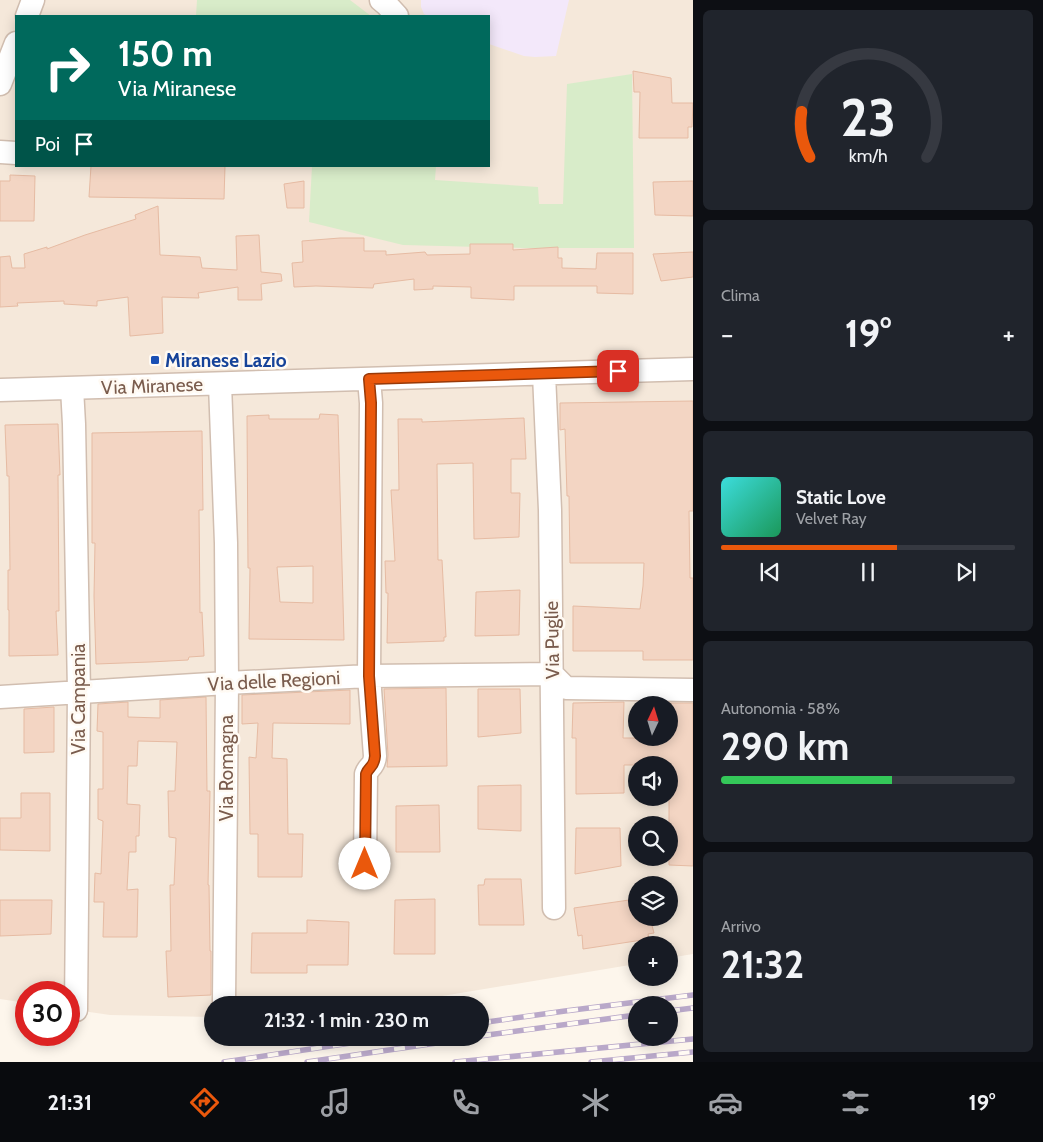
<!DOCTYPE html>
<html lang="it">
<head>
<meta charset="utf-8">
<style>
	body { margin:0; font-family:Cabin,sans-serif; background:#20242c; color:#f1f3f6; height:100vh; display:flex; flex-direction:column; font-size:19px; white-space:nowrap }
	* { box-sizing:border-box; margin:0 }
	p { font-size:16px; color:#9ea1a6 }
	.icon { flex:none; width:28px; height:28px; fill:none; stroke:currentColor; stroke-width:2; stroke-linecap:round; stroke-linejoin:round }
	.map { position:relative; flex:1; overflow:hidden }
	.side { display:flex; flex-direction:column; gap:10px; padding:10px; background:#0d0f14; width:350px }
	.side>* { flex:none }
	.top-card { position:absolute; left:15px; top:15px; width:475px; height:152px; border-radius:0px; box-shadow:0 2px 12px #0003; background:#00695c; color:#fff; overflow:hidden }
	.needle { width:32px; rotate:4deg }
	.buttons { position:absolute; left:628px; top:696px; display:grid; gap:10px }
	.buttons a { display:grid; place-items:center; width:50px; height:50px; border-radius:50%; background:#171b24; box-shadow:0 2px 12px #0003; font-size:25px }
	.speed { position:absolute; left:15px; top:981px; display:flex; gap:10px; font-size:25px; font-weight:700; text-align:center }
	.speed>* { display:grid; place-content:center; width:65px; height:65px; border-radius:50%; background:#171b24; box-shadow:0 2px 12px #0003; line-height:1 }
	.speed .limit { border:8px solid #d22; background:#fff; color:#111 }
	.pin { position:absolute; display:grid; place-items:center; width:42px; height:42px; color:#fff; margin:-21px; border-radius:10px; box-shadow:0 2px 8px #0006 }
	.me { position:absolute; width:55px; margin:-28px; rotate:0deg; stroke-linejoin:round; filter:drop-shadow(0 0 4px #0008) }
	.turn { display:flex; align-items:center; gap:18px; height:105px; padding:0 20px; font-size:22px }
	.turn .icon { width:65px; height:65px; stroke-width:2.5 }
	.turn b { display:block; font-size:35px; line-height:42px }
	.then { display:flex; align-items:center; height:48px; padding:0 20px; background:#0003; gap:10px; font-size:19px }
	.big { font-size:38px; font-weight:700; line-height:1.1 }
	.side .widget { flex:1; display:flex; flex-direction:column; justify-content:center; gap:8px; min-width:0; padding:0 18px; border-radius:8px; background:#20242c }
	.side .dial { align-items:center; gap:0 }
	.dial svg { height:130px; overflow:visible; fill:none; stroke:#363941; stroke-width:7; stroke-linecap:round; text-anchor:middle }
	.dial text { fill:#f1f3f6; stroke:none }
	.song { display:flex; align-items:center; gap:15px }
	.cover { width:60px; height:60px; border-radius:8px; background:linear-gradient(135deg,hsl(180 70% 55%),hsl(150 70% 35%)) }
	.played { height:5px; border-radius:2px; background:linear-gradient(90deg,#ea580c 60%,#363941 60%) }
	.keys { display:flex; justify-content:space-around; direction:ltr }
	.heat { display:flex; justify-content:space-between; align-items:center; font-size:28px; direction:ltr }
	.charge { height:8px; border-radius:4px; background:linear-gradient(90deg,#34c759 58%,#363941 0) }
	.trip { position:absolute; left:204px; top:996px; width:285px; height:50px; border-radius:25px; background:#171b24; box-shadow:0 2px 12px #0003; font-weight:700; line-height:50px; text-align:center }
	.tab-bar { display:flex; height:80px; justify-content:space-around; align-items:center; background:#090b0e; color:#9ea1a6 }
	.tab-bar .icon { width:35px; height:35px }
	.tab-bar .active { color:#ea580c }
	.tab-bar b { font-size:22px; color:#f1f3f6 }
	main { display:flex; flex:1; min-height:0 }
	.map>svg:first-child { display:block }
	.residential { fill:#f5e8da; fill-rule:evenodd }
	.education { fill:#f3e8fa }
	.green { fill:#d8ecc9 }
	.building { fill:#f3d5c3; stroke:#e6bba3; fill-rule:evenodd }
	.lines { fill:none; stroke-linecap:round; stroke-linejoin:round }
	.minor-casing { stroke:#d1beb0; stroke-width:25 }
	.minor { stroke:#fff; stroke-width:22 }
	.rail-casing { stroke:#b9a8c9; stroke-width:5.5 }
	.rail { stroke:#fffaf3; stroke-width:4; stroke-dasharray:11; stroke-linecap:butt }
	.route-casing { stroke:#983908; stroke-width:12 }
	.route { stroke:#ea580c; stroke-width:9 }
	.transit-dot { fill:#1a4fb4; stroke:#fffaf3; stroke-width:2 }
	.labels { text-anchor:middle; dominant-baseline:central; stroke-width:5; stroke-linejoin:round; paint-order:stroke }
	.transit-label { font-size:19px; font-weight:bold; fill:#164399; stroke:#fffaf3; text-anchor:start }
	.street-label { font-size:19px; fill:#7a5c4d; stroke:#fffaf3 }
</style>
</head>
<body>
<main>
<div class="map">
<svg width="693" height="1062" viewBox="0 0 693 1062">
	<rect width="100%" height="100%" fill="#fdf6ec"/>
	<path class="residential" d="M0,0H693V954L669,958V945H636V964L388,1005H212V1017L110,1015L69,1009V992H26V1003L0,999ZM16,16H489V166H16ZM636,705H669V738H636ZM636,765H669V798H636ZM636,825H669V858H636ZM636,885H669V918H636Z"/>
	<path class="education" d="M421,0H569L556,56L535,57L524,56L489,44V16H428L424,14L421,7Z"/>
	<path class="green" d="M197,0H350L371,16H196Z
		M632,74L634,248H525L403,245L309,222L312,166H436L435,180L538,187L539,204H563L567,84Z"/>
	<path class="building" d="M633,71L671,78L672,103H693L692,127H688V138H639L640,92H634Z
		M91,166H225L224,199L89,197Z
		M10,175L35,176L34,221H0V181H10Z
		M304,181V208H287L284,184Z
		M693,181V216L655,215L653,182Z
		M158,206L160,255L200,257L202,268L237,270L236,236L259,235L261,272L281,274L282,281L261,284L262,300H238V287L198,293L199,298L162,297L163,333L130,336L128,297L97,301V306L64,304V301L17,303L18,306L0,307V257L10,256L12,268H25L24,254L47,247V249L85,235L136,219L135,215Z
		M340,238H364V251H386V255L425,252L427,255L470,254V244H513V250L558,247V258H562V268L596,269L597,253H633V294L597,293V286H514V300L471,298V287L433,286V289L414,290V279L374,284L373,288L316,286L294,287L292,263L303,262L302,241Z
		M693,252V277L661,281L653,254Z
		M693,401V511H689L690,578H693V660H643V651H573V606L640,609L643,586L644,563H570L569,496H567L565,429L560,430V403Z
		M320,414L338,415L344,640L249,639L250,568H248L247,416L269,415V419H319ZM313,566V603L280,602L277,567Z
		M524,418L526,459H511V493H520L519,537L474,539L473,463L437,464L438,560H442L446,637H444V641L387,643L388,593H386L385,561H395L391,490H399L398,419H422V422Z
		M58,424L60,475H58L59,611H56L58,655L9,656V610H8V570H10L9,476H7L5,425Z
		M202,431L203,510H199L200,613L202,612L204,656L189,657L188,660L150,662L96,664L94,596L95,543H92V433Z
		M520,590L519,635L475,636L476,592Z
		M446,688L447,766L387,767L388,755L384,689Z
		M478,689H520L521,733L478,737Z
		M350,690V724L273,723L272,758L287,759L288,834H303L302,877H258V834H250L249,757L256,758L258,723L242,724V695Z
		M206,697L207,791H210L208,885H209L210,951H211V995L168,997L166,951H171L170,885H174L176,838L169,837L168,791H175L177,742L138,741L137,766H128L127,804L140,805L139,836H136V852H129L127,890L138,889L137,937H103L104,902H94L95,873L101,874L103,821L98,819V789H103V732L97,731L98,704L128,702V717L160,718V700Z
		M624,702L623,738H669V703H693V866L669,865V765H624V793L576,794V738H572L573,703Z
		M54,707V752L24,753V709Z
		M521,785V831L478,829V786Z
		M21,793H50V851L0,850V818H21Z
		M439,805L440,852H396V806Z
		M576,828H620L621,866L575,874Z
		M485,879H521L524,925H479L478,885H484Z
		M435,899V954H394L395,900Z
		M636,899V918H650L654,933L648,934L649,939L583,949L582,935L578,936L574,908Z
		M0,900H52L51,934L0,936Z
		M307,920L349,922L348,965H307V973H251L252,933H307Z"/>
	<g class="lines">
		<g class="minor-casing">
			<path id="minor" d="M381,0L387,5L397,16
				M27,16L33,0
				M0,84L16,43
				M0,152L16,153
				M544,374L550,510L554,908
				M220,384L226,543L227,683L224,1002
				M72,388L74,424L79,692L76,1010
				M0,390L693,369
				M0,697L227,683L369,676L552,674L566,688L693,690
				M365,864L366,774C369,765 374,768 375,756L369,676L371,403L369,379"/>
		</g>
		<use href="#minor" class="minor"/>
		<g class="rail-casing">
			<path id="rail" d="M669,1011L693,1008
				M480,1023L565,1011L693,995
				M480,1036L636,1015
				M224,1062L384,1038
				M307,1062L471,1038
				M455,1062L693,1039
				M591,1062L693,1052"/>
		</g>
		<use href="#rail" class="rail"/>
	</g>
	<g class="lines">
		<g class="route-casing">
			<path id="route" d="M365,864L366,774C369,766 374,768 375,756L369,676L371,403L369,379L618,371"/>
		</g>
		<use href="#route" class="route"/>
	</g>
	<rect class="transit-dot" x="150" y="355" width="10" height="10" rx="2.5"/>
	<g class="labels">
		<g class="transit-label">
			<text x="165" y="360">Miranese Lazio</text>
		</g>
		<g class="street-label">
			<text transform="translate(152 386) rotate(-2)">Via Miranese</text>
			<text transform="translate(552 640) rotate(-91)">Via Puglie</text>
			<text transform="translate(274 681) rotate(-3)">Via delle Regioni</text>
			<text transform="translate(78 699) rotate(-90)">Via Campania</text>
			<text transform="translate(226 768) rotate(-90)">Via Romagna</text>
		</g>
	</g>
</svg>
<div class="buttons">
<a><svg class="needle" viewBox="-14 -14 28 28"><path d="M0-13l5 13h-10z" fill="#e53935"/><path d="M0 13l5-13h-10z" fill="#9ea1a6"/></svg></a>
<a><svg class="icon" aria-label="sound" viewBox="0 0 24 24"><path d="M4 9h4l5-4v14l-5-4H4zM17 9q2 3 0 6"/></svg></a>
<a><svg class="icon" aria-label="search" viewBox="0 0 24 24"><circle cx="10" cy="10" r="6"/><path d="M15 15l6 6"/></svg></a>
<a><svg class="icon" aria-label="layers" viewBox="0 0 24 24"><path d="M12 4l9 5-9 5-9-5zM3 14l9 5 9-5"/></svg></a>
<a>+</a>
<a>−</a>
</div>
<div class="speed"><div class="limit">30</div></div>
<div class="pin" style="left:618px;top:371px;background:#d93025"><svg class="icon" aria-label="arrive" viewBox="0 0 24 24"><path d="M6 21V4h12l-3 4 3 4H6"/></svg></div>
<svg class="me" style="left:365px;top:864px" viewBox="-20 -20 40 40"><circle r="19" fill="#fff"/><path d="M0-13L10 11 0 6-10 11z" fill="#ea580c"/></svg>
<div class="trip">21:32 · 1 min · 230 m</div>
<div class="top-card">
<div class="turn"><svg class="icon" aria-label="right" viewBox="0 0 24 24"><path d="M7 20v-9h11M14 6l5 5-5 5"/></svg><div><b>150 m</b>Via Miranese</div></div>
<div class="then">Poi<svg class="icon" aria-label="arrive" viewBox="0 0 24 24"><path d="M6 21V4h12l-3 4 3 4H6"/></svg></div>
</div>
</div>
<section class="side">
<div class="widget dial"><svg viewBox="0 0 100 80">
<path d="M14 69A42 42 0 1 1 86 69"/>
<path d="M14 69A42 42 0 0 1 9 41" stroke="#ea580c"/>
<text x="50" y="56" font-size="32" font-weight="700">23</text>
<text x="50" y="72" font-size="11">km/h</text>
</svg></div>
<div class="widget"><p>Clima</p>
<div class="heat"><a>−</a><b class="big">19°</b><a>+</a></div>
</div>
<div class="widget">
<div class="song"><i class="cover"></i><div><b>Static Love</b><p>Velvet Ray</p></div></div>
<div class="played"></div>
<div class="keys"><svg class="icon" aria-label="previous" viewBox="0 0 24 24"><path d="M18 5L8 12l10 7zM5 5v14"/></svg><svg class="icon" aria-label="pause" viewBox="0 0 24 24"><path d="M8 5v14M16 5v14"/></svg><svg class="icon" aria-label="next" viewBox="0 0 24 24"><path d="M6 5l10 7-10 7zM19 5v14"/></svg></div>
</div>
<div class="widget"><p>Autonomia · 58%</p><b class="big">290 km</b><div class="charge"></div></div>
<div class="widget"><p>Arrivo</p><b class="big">21:32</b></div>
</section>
</main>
<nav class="tab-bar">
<b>21:31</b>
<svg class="icon active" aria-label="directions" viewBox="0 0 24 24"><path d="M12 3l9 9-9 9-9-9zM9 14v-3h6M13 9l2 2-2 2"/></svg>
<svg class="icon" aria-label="music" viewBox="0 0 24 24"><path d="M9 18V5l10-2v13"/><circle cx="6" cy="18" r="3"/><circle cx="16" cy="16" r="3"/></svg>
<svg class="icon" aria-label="phone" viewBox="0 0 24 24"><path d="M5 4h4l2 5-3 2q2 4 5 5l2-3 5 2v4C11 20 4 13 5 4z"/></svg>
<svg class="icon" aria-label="climate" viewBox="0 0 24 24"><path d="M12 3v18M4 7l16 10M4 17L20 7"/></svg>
<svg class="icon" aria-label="car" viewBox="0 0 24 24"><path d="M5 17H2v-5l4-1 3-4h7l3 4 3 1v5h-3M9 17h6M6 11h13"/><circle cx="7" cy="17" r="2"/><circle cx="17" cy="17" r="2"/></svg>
<svg class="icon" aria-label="filters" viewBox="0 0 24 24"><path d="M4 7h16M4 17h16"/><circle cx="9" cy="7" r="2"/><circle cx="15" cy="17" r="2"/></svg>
<b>19°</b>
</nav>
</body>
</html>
